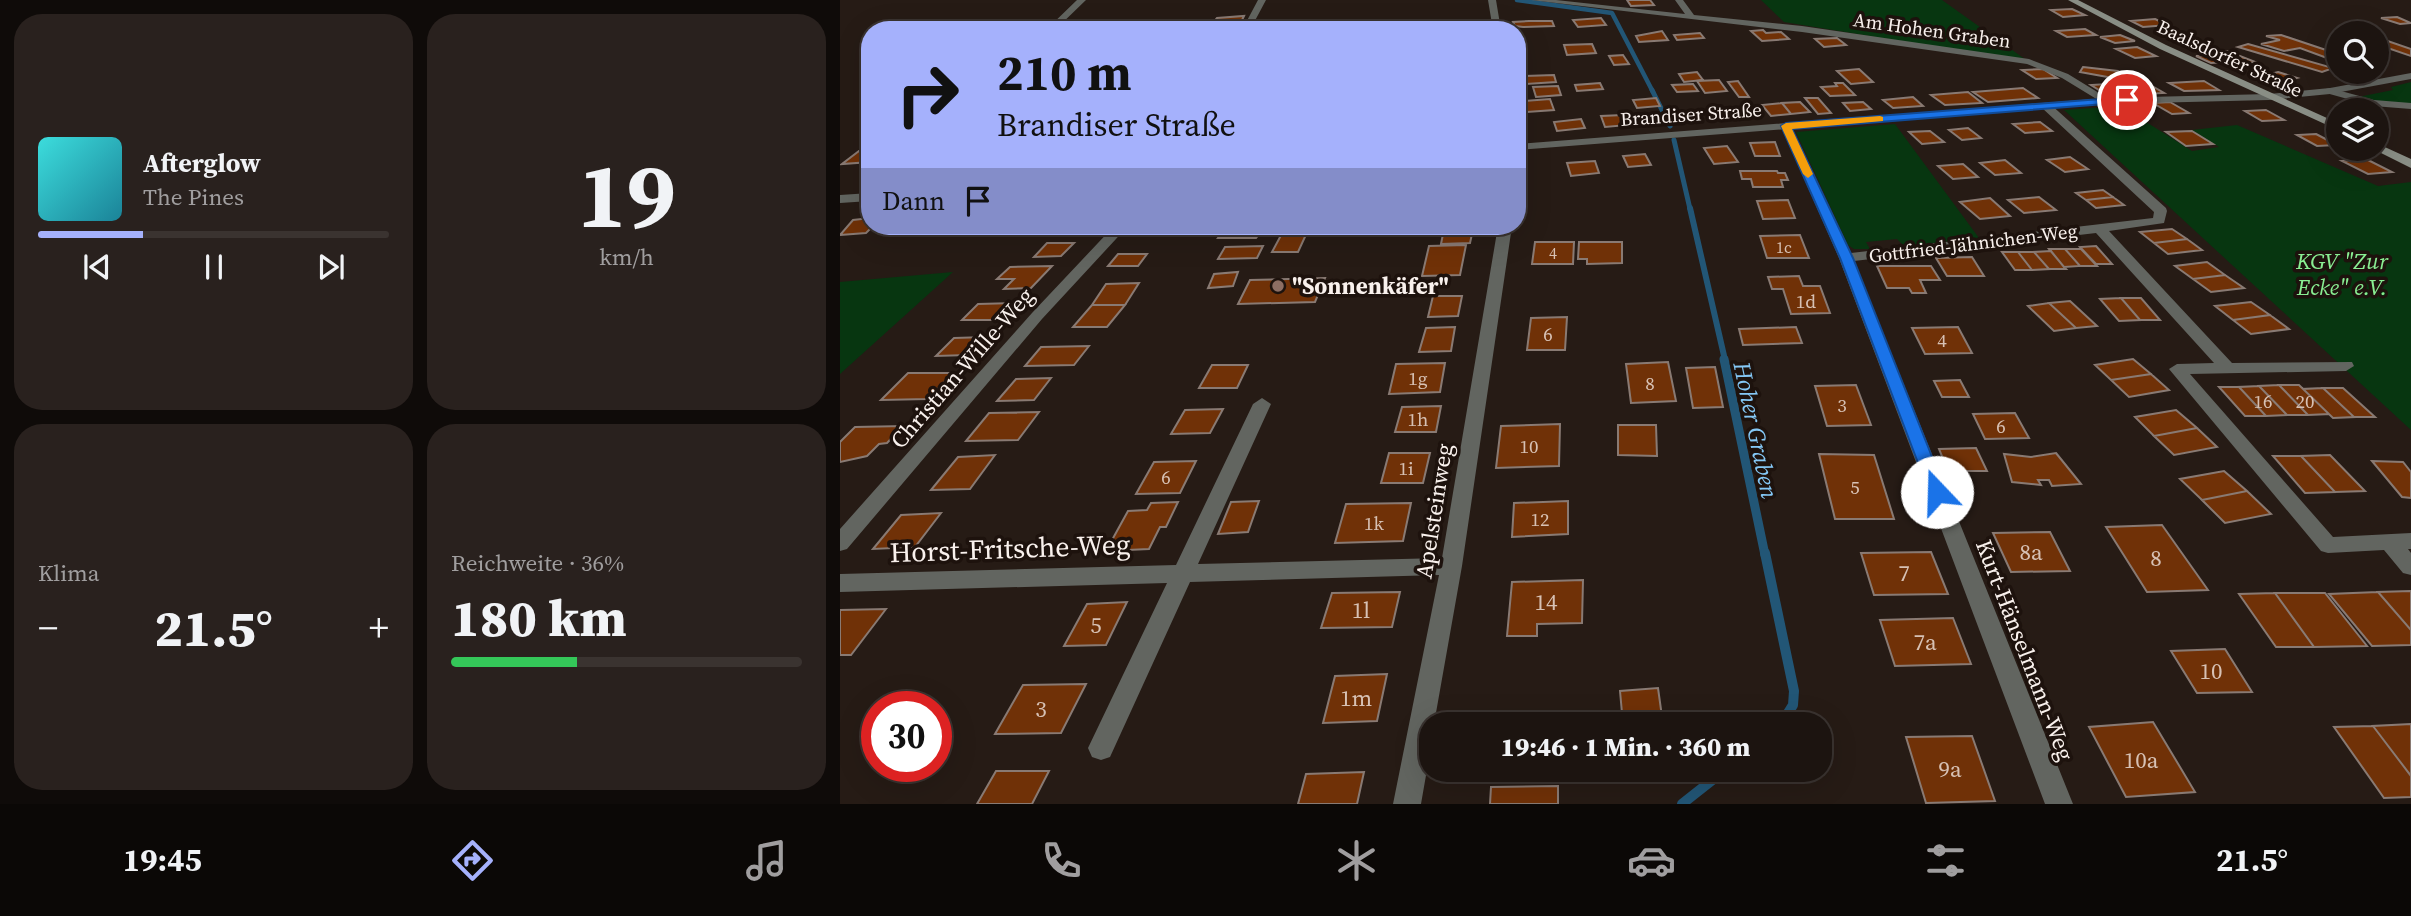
<!DOCTYPE html>
<html lang="de">
<head>
<meta charset="utf-8">
<style>
	body { margin:0; font-family:"Source Serif 4",serif; background:#29211e; color:#f1f3f6; height:100vh; display:flex; flex-direction:column; font-size:26px; white-space:nowrap }
	* { box-sizing:border-box; margin:0 }
	p { font-size:23px; color:#a09e9f }
	.icon { flex:none; width:38px; height:38px; fill:none; stroke:currentColor; stroke-width:2; stroke-linecap:round; stroke-linejoin:round }
	.map { position:relative; flex:1; overflow:hidden }
	.details { display:flex; flex-direction:column; gap:14px; padding:14px; background:#0f0b09; width:840px }
	.details>* { flex:none }
	.banner { position:absolute; left:21px; top:21px; width:665px; height:214px; border-radius:28px; box-shadow:0 7px 28px #0002,0 0 0 2px #3a3330; background:#a5b1fc; color:#111; overflow:hidden }
	.buttons { position:absolute; left:1486px; top:21px; display:grid; gap:14px }
	.buttons a { display:grid; place-items:center; width:63px; height:63px; border-radius:50%; background:#1c1410; box-shadow:0 7px 28px #0002,0 0 0 2px #3a3330; font-size:35px }
	.speed { position:absolute; left:21px; top:691px; display:flex; gap:14px; font-size:35px; font-weight:700; text-align:center }
	.speed>* { display:grid; place-content:center; width:91px; height:91px; border-radius:50%; background:#1c1410; box-shadow:0 7px 28px #0002,0 0 0 2px #3a3330; line-height:1 }
	.speed .limit { border:10px solid #d22; background:#fff; color:#111 }
	.pin { position:absolute; display:grid; place-items:center; width:60px; height:60px; color:#fff; margin:-30px; border:4px solid #fff; border-radius:50%; box-shadow:0 2px 7px #0007 }
	.me { position:absolute; width:77px; margin:-38px; rotate:339deg; stroke-linejoin:round; filter:drop-shadow(0 0 5px #0008) }
	.turn { display:flex; align-items:center; gap:24px; height:147px; padding:0 21px; font-size:32px }
	.turn .icon { width:91px; height:91px; stroke-width:2.5 }
	.turn b { display:block; font-size:49px; line-height:60px }
	.then { display:flex; align-items:center; height:66px; padding:0 21px; background:#0003; gap:14px; font-size:26px }
	.big { font-size:52px; font-weight:800; line-height:1.1 }
	.details .widget { flex:1; display:flex; flex-direction:column; justify-content:center; gap:10px; min-width:0; padding:0 24px; border-radius:28px; background:#29211e }
	.details .dial { align-items:center; gap:0 }
	.dial b { font-size:91px; line-height:1 }
	.song { display:flex; align-items:center; gap:21px }
	.cover { width:84px; height:84px; border-radius:10px; background:linear-gradient(135deg,hsl(180 70% 55%),hsl(190 70% 35%)) }
	.played { height:7px; border-radius:4px; background:linear-gradient(90deg,#a5b1fc 30%,#3a3330 30%) }
	.keys { display:flex; justify-content:space-around; direction:ltr }
	.heat { display:flex; justify-content:space-between; align-items:center; font-size:38px; direction:ltr }
	.charge { height:10px; border-radius:5px; background:linear-gradient(90deg,#34c759 36%,#3a3330 0) }
	.details .tiles { flex:1; display:grid; gap:14px; grid-template-columns:repeat(2,1fr) }
	.trip { position:absolute; left:579px; top:712px; width:413px; height:70px; border-radius:28px; background:#1c1410; box-shadow:0 7px 28px #0002,0 0 0 2px #3a3330; font-weight:800; line-height:70px; text-align:center }
	.dock { display:flex; height:112px; justify-content:space-around; align-items:center; background:#0b0806; color:#a09e9f }
	.dock .icon { width:49px; height:49px }
	.dock .selected { color:#a5b1fc }
	.dock b { font-size:32px; color:#f1f3f6 }
	main { display:flex; flex:1; min-height:0 }
	.map>svg:first-child { display:block }
	.green { fill:#073610 }
	.lines { fill:none; stroke-linecap:round; stroke-linejoin:round }
	.stream-far4 { stroke:#225676; stroke-width:4.5 }
	.stream-far3 { stroke:#225676; stroke-width:5 }
	.stream-far2 { stroke:#225676; stroke-width:6 }
	.stream-far1 { stroke:#225676; stroke-width:9 }
	.stream { stroke:#225676; stroke-width:10 }
	.building { fill:#703107; stroke:#897a73; stroke-width:2 }
	.minor { fill:#626560; fill-rule:evenodd }
	.tertiary { fill:#626560; fill-rule:evenodd }
	.secondary { fill:#898e85; fill-rule:evenodd }
	.route { fill:#1a73e8; stroke:#114b97; stroke-width:2 }
	.slow { fill:#f59e0b }
	.education-dot { fill:#8d6e63; stroke:#1d120d; stroke-width:2.5 }
	.labels { text-anchor:middle; dominant-baseline:central; stroke-width:7; stroke-linejoin:round; paint-order:stroke }
	.far-number-label { font-size:16px; fill:#d7c1b4 }
	.far-street-label { font-size:19px; fill:#f9f1ed; stroke:#1d120d }
	.number-label { font-size:19px; fill:#d7c1b4 }
	.park-label { font-size:23px; font-style:italic; fill:#89ee92; stroke:#1d120d }
	.poi-label { font-size:23px; font-weight:bold; fill:#f9f1ed; stroke:#1d120d; text-anchor:start }
	.street-label { font-size:23px; fill:#f9f1ed; stroke:#1d120d }
	.near-number-label { font-size:23px; fill:#d7c1b4 }
	.water-label { font-size:24px; font-style:italic; fill:#85c8f6; stroke:#1d120d }
	.near-street-label { font-size:28px; fill:#f9f1ed; stroke:#1d120d }
</style>
</head>
<body>
<main>
<section class="details">
<div class="tiles">
<div class="widget">
<div class="song"><i class="cover"></i><div><b>Afterglow</b><p>The Pines</p></div></div>
<div class="played"></div>
<div class="keys"><svg class="icon" aria-label="previous" viewBox="0 0 24 24"><path d="M18 5L8 12l10 7zM5 5v14"/></svg><svg class="icon" aria-label="pause" viewBox="0 0 24 24"><path d="M8 5v14M16 5v14"/></svg><svg class="icon" aria-label="next" viewBox="0 0 24 24"><path d="M6 5l10 7-10 7zM19 5v14"/></svg></div>
</div>
<div class="widget dial"><b>19</b><p>km/h</p></div>
<div class="widget"><p>Klima</p>
<div class="heat"><a>−</a><b class="big">21.5°</b><a>+</a></div>
</div>
<div class="widget"><p>Reichweite · 36%</p><b class="big">180 km</b><div class="charge"></div></div>
</div>
</section>
<div class="map">
<svg width="1571" height="804" viewBox="0 0 1571 804">
	<rect width="100%" height="100%" fill="#261b15"/>
	<path class="green" d="M921,0H1102L1189,62L944,22Z
		M1571,82V103H1541L1518,97L1553,90L1551,87Z
		M1281,106L1352,151L1379,147L1352,130L1397,125L1538,186L1571,182V430L1224,110Z
		M1055,124L1139,238L1064,246L1057,239L1026,242L1030,249H1014L1008,245L956,132Z
		M113,272L0,374V282Z"/>
	<g class="lines">
		<path class="stream-far4" d="M677,0L772,13L813,92"/>
		<path class="stream-far3" d="M812,90L830,126
			M834,140L850,209"/>
		<path class="stream-far2" d="M850,208L885,360"/>
		<path class="stream-far1" d="M884,359L925,555"/>
		<path class="stream" d="M925,553L954,691L953,705L941,724
			M842,804L885,770"/>
	</g>
	<path class="building" d="M787,0H810L814,5L791,6Z
		M1232,9L1245,15L1223,17L1211,10Z
		M404,16L401,22L373,23L377,18Z
		M1557,17L1571,23L1560,24L1541,18Z
		M761,18L766,25L738,27L733,20Z
		M1315,19L1328,25L1303,27L1291,21Z
		M689,21H712L714,26L683,27L675,26L673,22Z
		M456,22L454,28L427,29L430,23Z
		M1245,29L1256,35L1227,37L1216,31Z
		M923,30L926,33L941,32L949,39L922,41L911,31Z
		M822,31L828,40L799,42L796,36Z
		M860,33L864,38L837,40L834,35Z
		M1280,35L1295,41L1275,43L1260,37Z
		M1441,35L1498,54V62L1460,48L1444,51L1421,44L1440,40L1426,36Z
		M1536,37L1571,49V56L1536,44Z
		M997,38L1006,45L984,47L975,39Z
		M752,44L756,53L727,55L724,45Z
		M1408,44L1493,68L1482,72L1398,47Z
		M1297,47L1316,56L1295,58L1276,49Z
		M1387,51L1415,62L1404,64L1376,52Z
		M783,55L789,64L774,65L769,56Z
		M1373,55L1388,62L1371,63L1356,56Z
		M1243,67L1278,71L1289,77L1273,78L1240,72Z
		M1019,69L1033,82L1011,84L997,71Z
		M1203,69L1217,78L1196,79L1182,70Z
		M857,72L863,80L844,82L839,74Z
		M1438,72L1457,78L1445,81L1426,75Z
		M714,75L716,82L686,84L685,76Z
		M879,80L887,91L865,93L857,81Z
		M898,81L909,97H899L888,82Z
		M1364,81L1379,90L1344,91L1329,83Z
		M760,83L763,89L737,91L735,85Z
		M995,83H1003L1015,95L990,96L981,87L997,86Z
		M1307,83L1324,93L1302,94L1286,84Z
		M853,84L858,91L837,92L832,85Z
		M1268,84L1277,89L1290,94L1267,95L1251,85Z
		M718,86L721,95L696,97L693,87Z
		M1183,88L1198,98L1148,102L1133,92Z
		M1128,92L1142,103L1105,105L1091,95Z
		M1073,97L1083,106L1053,108L1043,100Z
		M816,98L820,106L797,108L793,100Z
		M965,98H978L991,113L978,114Z
		M710,99L714,110L687,112L684,101Z
		M960,102L970,112L951,114L942,103Z
		M1023,102L1031,109L1010,111L1003,103Z
		M1330,102L1349,113L1332,114L1313,103Z
		M942,103L951,114L931,116L922,105Z
		M1426,110L1444,120L1422,121L1405,111Z
		M783,115L788,125L765,127L761,116Z
		M741,119L745,128L717,131L714,122Z
		M1200,122L1212,131L1185,133L1173,124Z
		M1128,128L1141,138L1122,140L1109,130Z
		M1090,131L1104,142L1082,144L1069,132Z
		M1352,131L1373,144L1346,146L1326,132Z
		M1476,134L1497,145L1477,146L1457,135Z
		M935,142L940,156H915L910,143Z
		M887,146L898,162L874,164L864,148Z
		M30,150V162L2,164L19,151Z
		M805,154L811,165L788,167L783,156Z
		M1230,157L1248,169L1225,172L1207,160Z
		M1526,159L1552,172L1528,174L1502,161Z
		M1165,160L1181,173L1155,175L1140,163Z
		M755,161L759,173L731,176L727,163Z
		M1123,164L1138,177L1113,179L1098,166Z
		M900,171H937L938,173H945L948,180H941L943,187H913L911,179H902Z
		M1263,190L1273,197L1246,200L1236,193Z
		M1199,197L1216,210L1184,213L1168,200Z
		M1273,197L1284,205L1256,208L1246,200Z
		M1150,198L1170,216L1140,219L1120,202Z
		M948,200L955,218L923,219L917,201Z
		M30,218V226H33L26,233L0,235L13,220Z
		M110,226H146L143,230L104,233Z
		M387,226H425L416,238H378Z
		M446,226H470L458,252H432Z
		M1332,229L1347,239L1314,243L1300,232Z
		M603,234H632L630,243L601,244Z
		M960,235L969,258H927L920,236Z
		M1347,239L1362,250L1328,254L1314,243Z
		M695,242H734L733,264H692Z
		M739,242H782V263L747,264V259H738Z
		M207,243H234L221,256L194,257Z
		M626,245L620,275L582,276L589,246Z
		M423,246L417,258L378,259L385,247Z
		M1256,246L1272,264H1256L1240,247Z
		M1209,249H1225L1240,266L1224,267Z
		M1225,249H1241L1257,266H1240Z
		M1211,251L1224,267L1226,269H1209L1194,252Z
		M1162,252H1178L1192,270H1175Z
		M1178,252H1194L1209,269L1192,270Z
		M278,254H307L298,266H268Z
		M1132,257L1144,276H1107L1096,258Z
		M1367,262L1385,275L1353,279L1335,266Z
		M212,266L191,288L164,289L174,279H157L170,267Z
		M1037,266H1091L1100,280H1080L1086,293H1072L1069,288H1047Z
		M398,272L393,286L368,288L374,274Z
		M1385,275L1404,288L1371,292L1353,279Z
		M959,276L963,286H980L990,313L951,314L943,289H932L928,277Z
		M485,278L475,302L398,304L410,280Z
		M299,283L285,305H252L266,284Z
		M593,296H622L618,316L588,317Z
		M1281,298L1300,320L1279,321L1260,299Z
		M1281,298H1301L1320,320H1300Z
		M1230,301L1257,326L1236,328L1209,303Z
		M1411,302L1430,315L1393,320L1375,306Z
		M174,303L159,320H122L138,304Z
		M1209,303L1236,328L1214,331L1188,306Z
		M252,305H285L267,327H233Z
		M1430,315L1449,329L1411,334L1393,320Z
		M727,317L725,350H687L691,318Z
		M615,327L611,351L579,352L586,328Z
		M956,327L962,343L903,345L899,329Z
		M1118,327L1132,353L1085,354L1072,328Z
		M145,337L128,355L96,356L114,338Z
		M249,346L234,365L185,366L201,347Z
		M1293,359L1311,374L1271,380L1255,365Z
		M828,362L836,401L791,403L786,364Z
		M605,363L600,392L549,394L556,364Z
		M372,365H408L397,388H359Z
		M875,367L883,407L853,408L846,368Z
		M68,373H113L88,399L41,400Z
		M1311,374L1329,390L1289,397L1271,380Z
		M211,378L194,400L157,401L176,379Z
		M1120,380L1129,397H1102L1094,381Z
		M1016,385L1031,425L987,426L975,386Z
		M1439,385L1468,415H1447L1419,386Z
		M1439,385H1459L1489,414L1468,415Z
		M1419,386L1447,415L1426,416L1399,387Z
		M1379,387H1399L1426,416H1405Z
		M1483,388L1514,417L1493,418L1463,389Z
		M1483,388H1503L1535,417H1514Z
		M601,406L596,432H555L562,407Z
		M383,409L370,433L331,434L345,410Z
		M1336,410L1357,428L1314,436L1295,417Z
		M199,412L178,440L126,441L149,413Z
		M1175,413L1189,438L1145,439L1133,414Z
		M720,424L719,466L656,468L661,426Z
		M778,425H816L817,456L778,455Z
		M63,426L47,443L39,444L27,456L0,462V442L15,427Z
		M1357,428L1377,447L1334,455L1314,436Z
		M1136,448L1147,471H1108L1099,449Z
		M549,453H590L583,483H541Z
		M1216,453L1241,484L1212,486L1209,480H1198L1201,485L1172,482L1164,454L1191,457Z
		M979,454L1034,455L1054,519H995Z
		M155,455L130,489L91,490L118,457Z
		M1490,455L1525,491L1495,492L1461,456Z
		M1433,456H1461L1495,492L1465,493Z
		M356,461L340,493L296,494L314,462Z
		M1532,461L1563,462L1571,472V498L1562,497Z
		M1384,471L1407,491L1362,500L1340,479Z
		M1407,491L1431,514L1385,523L1362,500Z
		M419,501L408,532L378,534L391,502Z
		M728,501V534L672,537L674,503Z
		M338,502L326,527H320L309,549L266,551L288,511L307,510L311,503Z
		M571,503L563,541L495,543L506,504Z
		M101,513L75,547L33,549L61,515Z
		M1322,525L1368,590L1307,592L1266,527Z
		M1210,532L1230,571L1171,572L1153,533Z
		M1091,552L1108,594L1034,595L1021,553Z
		M743,580L742,623L697,624V636H667L672,582Z
		M1571,591V630L1538,592Z
		M560,592L552,627L481,628L492,593Z
		M1538,592L1571,630V645L1532,646L1489,594Z
		M1435,593L1474,647H1436L1399,594Z
		M1435,593H1485L1527,646L1474,647Z
		M287,602L266,645L224,646L247,604Z
		M46,609L11,655H0V610Z
		M1113,618L1131,664L1055,666L1040,620Z
		M1385,649L1412,692L1357,693L1331,651Z
		M547,674L537,721L483,723L495,676Z
		M246,684L221,733L155,734L183,685Z
		M818,688L823,724H783L780,691Z
		M1313,722L1355,792L1286,797L1249,727Z
		M1571,724V776L1533,726Z
		M1533,726L1571,776V797L1544,798L1494,727Z
		M1132,736L1155,801L1086,803L1066,737Z
		M156,771H209L192,804H137Z
		M524,772L517,804H458L466,774Z
		M718,786V804H650L651,787Z"/>
	<g class="lines">
		<path class="minor" d="M237,0H246L215,30H206Z
			M418,0H426L410,30H402Z
			M648,0H656L661,30H653Z
			M691,0H716L845,14L835,0H843L854,15L962,26L1189,59L1228,74L1272,101L1263,103L1222,78L1187,64L962,32Z
			M1490,88L1534,100L1571,103V109L1533,106L1486,93V89Z
			M1201,103H1209L1326,208L1327,211L1324,223L1269,231L1392,363L1512,362L1514,366L1506,371L1350,374L1493,537L1571,533V549H1568L1571,553V575L1563,573L1544,550L1488,553L1481,551L1329,369L1337,364L1374,363L1256,233L1014,261L1233,804H1205L999,258L941,126L946,123L951,126L1011,253L1313,218L1314,212L1201,107Z
			M274,226H288L202,319L7,549L0,551V529L192,313Z
			M658,226H672L622,566L594,724H592V741L581,804H553L599,575L350,582L270,757L261,760L252,757L248,748L327,583L0,592V574L336,565L413,404L422,398L431,404L358,564L602,558Z"/>
		<path class="tertiary" d="M1571,73V79L1490,94L1429,100L1267,104L677,150V144L1267,98L1429,94L1490,88Z
			M30,193V201L0,203V195Z"/>
		<path class="secondary" d="M1228,0H1238L1326,45L1498,123V130L1320,49Z
			M1536,143L1571,159V168L1533,149H1536Z"/>
	</g>
	<path class="route" d="M1287,97L1291,100L1290,102L952,129L1013,258L1106,492L1104,497H1091L1000,258L941,126L946,123Z"/>
	<path class="slow" d="M1040,116L1043,117V121L952,129L973,174L968,178L963,174L941,126L946,123Z"/>
	<circle class="education-dot" cx="438" cy="286" r="7"/>
	<g class="labels">
		<g class="far-number-label">
			<text x="944" y="247">1c</text>
			<text x="713" y="253">4</text>
		</g>
		<g class="far-street-label">
			<text transform="translate(1092 30) rotate(8)">Am Hohen Graben</text>
			<text transform="translate(1390 58) rotate(25)">Baalsdorfer Straße</text>
			<text transform="translate(851 114) rotate(-4)">Brandiser Straße</text>
			<text transform="translate(1133 243) rotate(-7)">Gottfried-Jähnichen-Weg</text>
		</g>
		<g class="number-label">
			<text x="966" y="301">1d</text>
			<text x="708" y="334">6</text>
			<text x="1102" y="340">4</text>
			<text x="578" y="378">1g</text>
			<text x="810" y="383">8</text>
			<text x="1423" y="401">16</text>
			<text x="1465" y="401">20</text>
			<text x="1002" y="405">3</text>
			<text x="578" y="419">1h</text>
			<text x="1161" y="426">6</text>
			<text x="689" y="446">10</text>
			<text x="566" y="468">1i</text>
			<text x="326" y="477">6</text>
			<text x="1015" y="487">5</text>
			<text x="700" y="519">12</text>
			<text x="534" y="523">1k</text>
		</g>
		<g class="park-label">
			<text x="1502" y="261">KGV "Zur<tspan x="1502" dy="26">Ecke" e.V.</tspan></text>
		</g>
		<g class="poi-label">
			<text x="452" y="286">"Sonnenkäfer"</text>
		</g>
		<g class="street-label">
			<text transform="translate(122 368) rotate(-49)">Christian-Wille-Weg</text>
			<text transform="translate(594 511) rotate(-81)">Apelsteinweg</text>
			<text transform="translate(1185 650) rotate(69)">Kurt-Hänselmann-Weg</text>
		</g>
		<g class="near-number-label">
			<text x="1191" y="552">8a</text>
			<text x="1316" y="558">8</text>
			<text x="1064" y="573">7</text>
			<text x="706" y="602">14</text>
			<text x="521" y="610">1l</text>
			<text x="256" y="625">5</text>
			<text x="1085" y="642">7a</text>
			<text x="1371" y="671">10</text>
			<text x="516" y="698">1m</text>
			<text x="201" y="709">3</text>
			<text x="1301" y="760">10a</text>
			<text x="1110" y="769">9a</text>
		</g>
		<g class="water-label">
			<text transform="translate(916 430) rotate(78)">Hoher Graben</text>
		</g>
		<g class="near-street-label">
			<text transform="translate(170 548) rotate(-2)">Horst-Fritsche-Weg</text>
		</g>
	</g>
</svg>
<div class="buttons">
<a><svg class="icon" aria-label="search" viewBox="0 0 24 24"><circle cx="10" cy="10" r="6"/><path d="M15 15l6 6"/></svg></a>
<a><svg class="icon" aria-label="layers" viewBox="0 0 24 24"><path d="M12 4l9 5-9 5-9-5zM3 14l9 5 9-5"/></svg></a>
</div>
<div class="speed"><div class="limit">30</div></div>
<div class="pin" style="left:1287px;top:100px;background:#d93025"><svg class="icon" aria-label="arrive" viewBox="0 0 24 24"><path d="M6 21V4h12l-3 4 3 4H6"/></svg></div>
<svg class="me" style="left:1097px;top:492px" viewBox="-20 -20 40 40"><circle r="19" fill="#fff"/><path d="M0-13L10 11 0 6-10 11z" fill="#1a73e8"/></svg>
<div class="trip">19:46 · 1 Min. · 360 m</div>
<div class="banner">
<div class="turn"><svg class="icon" aria-label="right" viewBox="0 0 24 24"><path d="M7 20v-9h11M14 6l5 5-5 5"/></svg><div><b>210 m</b>Brandiser Straße</div></div>
<div class="then">Dann<svg class="icon" aria-label="arrive" viewBox="0 0 24 24"><path d="M6 21V4h12l-3 4 3 4H6"/></svg></div>
</div>
</div>
</main>
<nav class="dock">
<b>19:45</b>
<svg class="icon selected" aria-label="directions" viewBox="0 0 24 24"><path d="M12 3l9 9-9 9-9-9zM9 14v-3h6M13 9l2 2-2 2"/></svg>
<svg class="icon" aria-label="music" viewBox="0 0 24 24"><path d="M9 18V5l10-2v13"/><circle cx="6" cy="18" r="3"/><circle cx="16" cy="16" r="3"/></svg>
<svg class="icon" aria-label="phone" viewBox="0 0 24 24"><path d="M5 4h4l2 5-3 2q2 4 5 5l2-3 5 2v4C11 20 4 13 5 4z"/></svg>
<svg class="icon" aria-label="climate" viewBox="0 0 24 24"><path d="M12 3v18M4 7l16 10M4 17L20 7"/></svg>
<svg class="icon" aria-label="car" viewBox="0 0 24 24"><path d="M5 17H2v-5l4-1 3-4h7l3 4 3 1v5h-3M9 17h6M6 11h13"/><circle cx="7" cy="17" r="2"/><circle cx="17" cy="17" r="2"/></svg>
<svg class="icon" aria-label="filters" viewBox="0 0 24 24"><path d="M4 7h16M4 17h16"/><circle cx="9" cy="7" r="2"/><circle cx="15" cy="17" r="2"/></svg>
<b>21.5°</b>
</nav>
</body>
</html>
